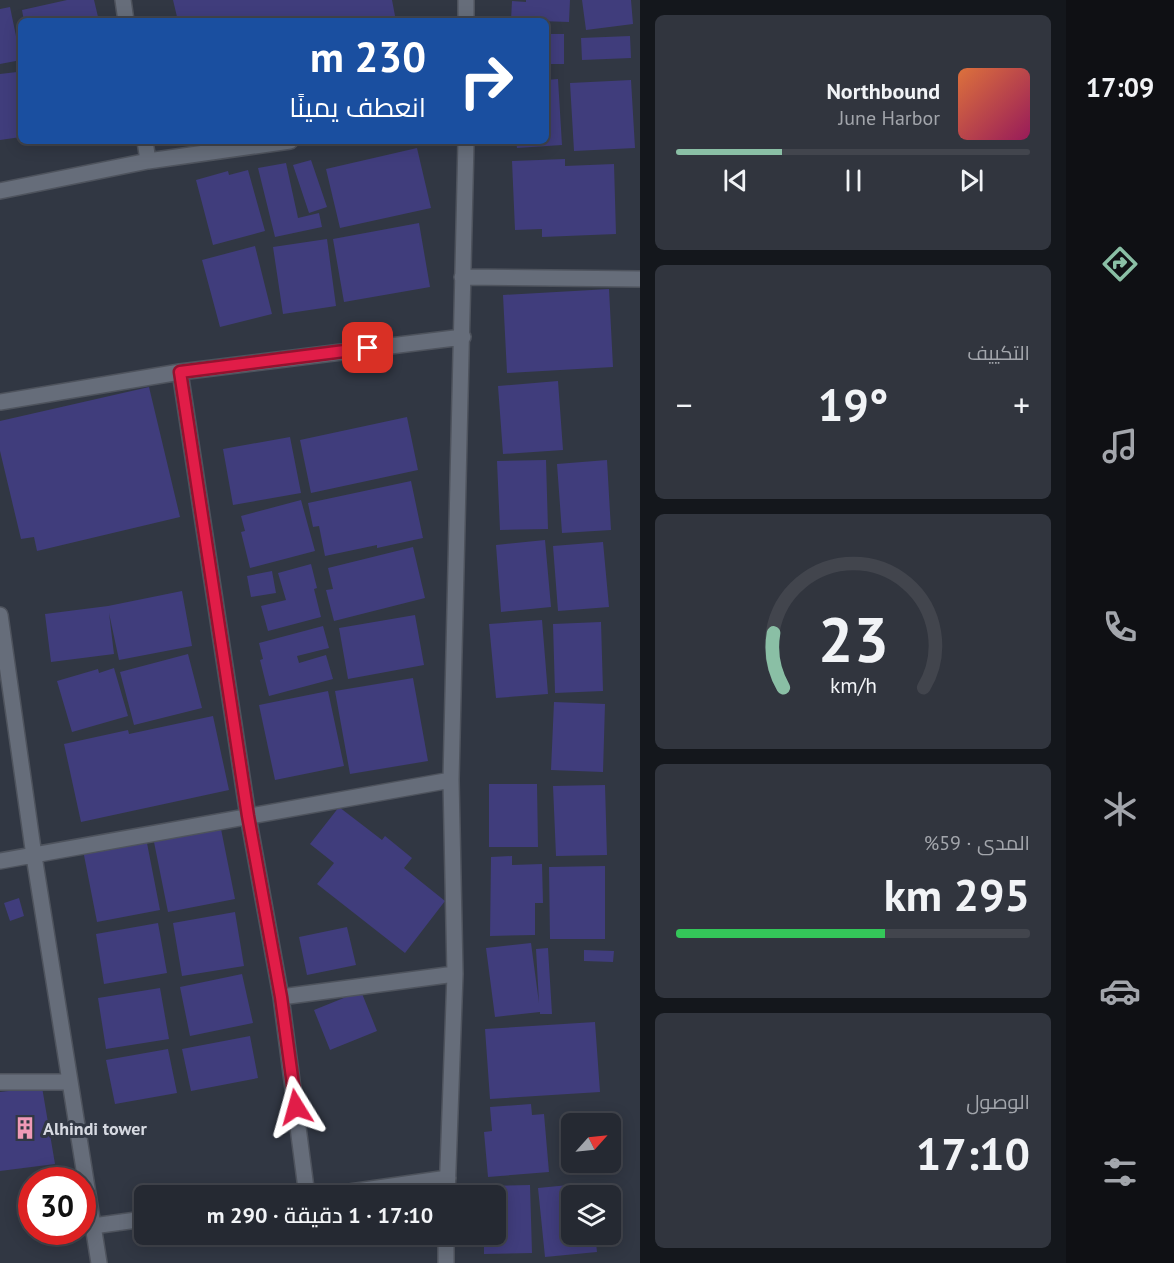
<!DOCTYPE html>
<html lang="ar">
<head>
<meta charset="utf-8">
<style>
	body { margin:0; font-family:"PT Sans",Cairo,sans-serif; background:#31353e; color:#f1f3f6; direction:rtl; height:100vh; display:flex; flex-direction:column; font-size:22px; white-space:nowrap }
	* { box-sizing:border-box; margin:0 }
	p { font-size:20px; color:#a3a6ac }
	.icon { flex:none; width:33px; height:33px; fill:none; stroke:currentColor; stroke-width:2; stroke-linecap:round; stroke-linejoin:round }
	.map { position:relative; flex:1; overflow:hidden; direction:ltr }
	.details { display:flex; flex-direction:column; gap:15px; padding:15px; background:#14171c; width:426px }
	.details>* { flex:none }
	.top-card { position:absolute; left:18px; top:18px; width:531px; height:126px; border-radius:9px; box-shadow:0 3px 15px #0003,0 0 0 2px #42454d; direction:rtl; background:#1a4fa0; color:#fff; overflow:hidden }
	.needle { width:39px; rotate:63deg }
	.controls { position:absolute; left:561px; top:1113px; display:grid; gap:12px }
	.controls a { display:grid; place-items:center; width:60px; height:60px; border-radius:9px; background:#252932; box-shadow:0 3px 15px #0003,0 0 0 2px #42454d; font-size:30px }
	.speed { position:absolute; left:18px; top:1167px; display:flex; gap:12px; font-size:30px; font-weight:700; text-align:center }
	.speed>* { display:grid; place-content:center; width:78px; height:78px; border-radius:50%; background:#252932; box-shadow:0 3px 15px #0003,0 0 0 2px #42454d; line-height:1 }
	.speed .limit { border:9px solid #d22; background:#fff; color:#111 }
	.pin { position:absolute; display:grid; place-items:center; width:51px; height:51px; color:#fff; margin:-26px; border-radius:12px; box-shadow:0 3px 9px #0006 }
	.me { position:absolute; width:66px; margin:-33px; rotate:352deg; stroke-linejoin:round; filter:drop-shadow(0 0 4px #0008) }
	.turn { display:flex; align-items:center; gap:21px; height:126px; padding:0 24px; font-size:27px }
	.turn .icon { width:78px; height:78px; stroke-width:2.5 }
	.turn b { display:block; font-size:42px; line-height:51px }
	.big { font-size:45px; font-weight:600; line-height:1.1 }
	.details .card { flex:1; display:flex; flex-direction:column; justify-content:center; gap:9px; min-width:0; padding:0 21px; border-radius:9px; background:#31353e }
	.details .dial { align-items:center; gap:0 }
	.dial svg { height:156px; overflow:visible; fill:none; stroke:#42454d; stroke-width:7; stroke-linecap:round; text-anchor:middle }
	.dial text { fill:#f1f3f6; stroke:none }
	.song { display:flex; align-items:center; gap:18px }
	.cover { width:72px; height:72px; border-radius:9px; background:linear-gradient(135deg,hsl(20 70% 55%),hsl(330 70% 35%)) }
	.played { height:6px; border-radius:3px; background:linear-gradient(90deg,#8abfa5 30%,#42454d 30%) }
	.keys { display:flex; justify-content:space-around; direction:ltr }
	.heat { display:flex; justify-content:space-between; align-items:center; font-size:33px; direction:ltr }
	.charge { height:9px; border-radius:4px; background:linear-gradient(90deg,#34c759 59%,#42454d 0) }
	.trip { position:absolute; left:134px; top:1185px; width:372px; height:60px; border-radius:9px; background:#252932; box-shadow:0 3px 15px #0003,0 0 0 2px #42454d; font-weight:600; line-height:60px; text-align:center; direction:rtl }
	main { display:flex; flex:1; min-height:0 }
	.tabs { display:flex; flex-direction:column; width:108px; justify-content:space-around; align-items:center; background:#0f1014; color:#a3a6ac }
	.tabs .icon { width:42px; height:42px }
	.tabs .active { color:#8abfa5 }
	.tabs b { font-size:27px; color:#f1f3f6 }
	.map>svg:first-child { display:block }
	.building { fill:#403d7c }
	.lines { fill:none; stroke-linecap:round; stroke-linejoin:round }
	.minor-casing { stroke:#4e535d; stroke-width:18 }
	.minor { stroke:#666d7a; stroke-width:15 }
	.route-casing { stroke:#92132f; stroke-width:15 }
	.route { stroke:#e11d48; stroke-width:10 }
	.labels { text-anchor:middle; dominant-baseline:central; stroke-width:6; stroke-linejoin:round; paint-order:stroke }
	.poi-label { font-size:18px; font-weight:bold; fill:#d6d9e1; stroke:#313743; text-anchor:start }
</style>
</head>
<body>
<main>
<nav class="tabs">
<b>17:09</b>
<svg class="icon active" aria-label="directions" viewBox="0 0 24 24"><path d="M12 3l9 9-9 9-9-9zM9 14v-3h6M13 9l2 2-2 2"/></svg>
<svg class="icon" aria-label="music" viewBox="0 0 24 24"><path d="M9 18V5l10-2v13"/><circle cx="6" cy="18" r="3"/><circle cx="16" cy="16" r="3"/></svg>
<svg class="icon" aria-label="phone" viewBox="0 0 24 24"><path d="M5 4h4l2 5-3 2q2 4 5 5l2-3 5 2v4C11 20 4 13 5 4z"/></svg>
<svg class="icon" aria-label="climate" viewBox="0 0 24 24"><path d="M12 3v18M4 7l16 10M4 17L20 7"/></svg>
<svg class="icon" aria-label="car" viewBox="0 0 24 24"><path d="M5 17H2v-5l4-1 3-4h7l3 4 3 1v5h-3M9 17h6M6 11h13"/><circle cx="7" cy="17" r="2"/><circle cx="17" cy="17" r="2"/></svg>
<svg class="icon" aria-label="filters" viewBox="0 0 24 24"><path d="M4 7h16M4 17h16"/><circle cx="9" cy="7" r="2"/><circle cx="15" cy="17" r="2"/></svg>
</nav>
<section class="details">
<div class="card">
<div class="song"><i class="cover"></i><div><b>Northbound</b><p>June Harbor</p></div></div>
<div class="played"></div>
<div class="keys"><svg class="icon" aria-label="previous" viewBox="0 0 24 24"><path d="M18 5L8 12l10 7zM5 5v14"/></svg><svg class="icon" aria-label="pause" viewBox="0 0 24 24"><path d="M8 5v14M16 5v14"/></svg><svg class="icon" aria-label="next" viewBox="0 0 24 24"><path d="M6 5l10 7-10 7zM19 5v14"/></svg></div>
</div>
<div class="card"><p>التكييف</p>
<div class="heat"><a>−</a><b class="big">19°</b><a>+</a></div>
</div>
<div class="card dial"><svg viewBox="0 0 100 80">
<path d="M14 69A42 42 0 1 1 86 69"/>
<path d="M14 69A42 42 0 0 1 9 41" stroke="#8abfa5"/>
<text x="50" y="56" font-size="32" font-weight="700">23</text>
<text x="50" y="72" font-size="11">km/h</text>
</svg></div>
<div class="card"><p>المدى · 59%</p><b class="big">295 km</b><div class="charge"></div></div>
<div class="card"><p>الوصول</p><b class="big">17:10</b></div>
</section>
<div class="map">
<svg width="640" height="1263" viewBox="0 0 640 1263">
	<rect width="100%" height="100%" fill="#313743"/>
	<path class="building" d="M67,0H94L99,21H24L22,10Z
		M173,0H392L396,21H178Z
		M526,0H570L569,22L511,20L512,1L526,2Z
		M582,0H631L633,24L586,30Z
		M10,7L21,60L0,64V9Z
		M546,34H564V64H546Z
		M630,36L631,58L582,60L581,38Z
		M17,72L21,98V137L0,140V74Z
		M558,79L562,145L517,148L516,141H546V80Z
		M631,80L635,148L574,151L570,83Z
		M417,148L431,208L340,228L326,169Z
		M565,159V166L614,164L616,234L542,237V229L515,230L512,161Z
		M311,160L327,207L309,213L293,165Z
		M286,163L298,218L319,213L322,227L275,237L258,168Z
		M248,170L265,231L213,245L196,180L228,171L229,175Z
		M419,223L430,287L344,302L333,239Z
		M327,239L336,306L283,314L273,247Z
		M255,246L272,314L220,327L202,260Z
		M609,289L613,367L507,373L503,295Z
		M558,381L563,450L503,454L498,386Z
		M149,387L180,517L37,551L34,537L21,539L0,451V421Z
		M407,417L418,470L311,493L300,440Z
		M290,437L301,493L233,505L223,449Z
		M546,460L548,529L500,530L497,461Z
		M607,460L611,530L562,533L557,464Z
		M411,481L423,538L377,548V545L325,556L319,526L313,527L308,503Z
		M301,500L315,551L250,568L241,532L245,531L241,516Z
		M545,540L551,607L501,612L496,545Z
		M603,542L609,607L558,611L553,546Z
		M413,547L425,598L334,621L326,590L333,589L328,568Z
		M311,564L317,588L314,589L321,617L268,631L261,606L286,600L278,573Z
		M272,571L276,593L251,597L247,576Z
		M182,591L192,646L119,660L109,613L114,654L51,662L45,614L108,606Z
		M415,615L424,665L348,679L339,628Z
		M542,620L548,694L496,698L489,624Z
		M601,622L603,691L555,693L553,624Z
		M323,626L329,648L297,656L299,663L326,655L333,679L269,696L260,660L263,659L259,643Z
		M188,654L202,708L134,725L120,672Z
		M114,668L128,716L72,732L57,681L98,669L99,673Z
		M413,678L428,761L350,774L335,691Z
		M328,691L344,766L275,780L259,705Z
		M554,702L605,704L603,772L551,770Z
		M213,716L229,790L81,822L64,744L128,730L129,734Z
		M489,784H537L538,847H489Z
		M605,785L607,855L556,856L553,786Z
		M339,807L382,840L385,836L412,858L404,868L445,901L405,953L317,884L334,863L310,844Z
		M220,824L235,899L168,912L153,837Z
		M146,838L160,910L97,922L83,850Z
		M512,856V865L542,864L543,903H535V935L490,936L491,857Z
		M605,866V939H550L549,867Z
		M19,898L24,916L10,921L4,903Z
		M235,912L244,966L182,976L173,923Z
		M158,923L167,973L104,984L96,934Z
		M347,927L356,965L307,975L299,937Z
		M531,943L539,1003L536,949L548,948L552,1014H540V1012L495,1017L486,948Z
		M584,950L614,951L613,962L584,961Z
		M242,974L253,1023L190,1036L180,987Z
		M160,988L169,1039L106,1049L98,998Z
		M361,991L377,1031L330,1050L314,1010Z
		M595,1022L600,1092L490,1099L485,1029Z
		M250,1036L258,1078L191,1091L182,1049Z
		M168,1049L177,1093L115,1104L106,1060Z
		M42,1087L55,1164L0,1171V1092Z
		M531,1104L532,1115L544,1114L549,1172L488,1177L484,1132L492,1131L490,1107Z
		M589,1183L591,1196H572V1234H595L597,1252L545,1257L538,1188Z
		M530,1185L532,1253L484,1254V1234H495V1196H483V1186Z"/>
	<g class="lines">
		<g class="minor-casing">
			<path id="minor" d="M123,0L126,21
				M466,0V21
				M145,141L148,161
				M0,191L148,161L290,141
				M462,277L640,279
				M180,372L248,816L281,997L307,1196
				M0,402L180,372L463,337
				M0,615L34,856L99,1263
				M0,861L451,780
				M281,997L455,974
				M0,1082H70
				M322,1196L448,1178
				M447,1196L455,974L451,780L466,141
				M93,1226L144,1219
				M446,1263V1234"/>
		</g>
		<use href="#minor" class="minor"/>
	</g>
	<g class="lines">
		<g class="route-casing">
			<path id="route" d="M296,1107L281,997L248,816L180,372L368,348"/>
		</g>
		<use href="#route" class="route"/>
	</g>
	<defs>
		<g id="building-bare" transform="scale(1.8)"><path d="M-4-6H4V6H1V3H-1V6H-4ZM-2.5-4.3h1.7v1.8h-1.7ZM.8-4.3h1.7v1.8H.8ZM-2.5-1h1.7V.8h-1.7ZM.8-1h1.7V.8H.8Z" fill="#f09ab7" stroke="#313743" stroke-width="2.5" paint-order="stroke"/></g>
	</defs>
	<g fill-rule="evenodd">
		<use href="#building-bare" x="25" y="1128"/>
	</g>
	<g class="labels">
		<g class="poi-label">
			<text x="43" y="1128">Alhindi tower</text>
		</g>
	</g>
</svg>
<div class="controls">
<a><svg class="needle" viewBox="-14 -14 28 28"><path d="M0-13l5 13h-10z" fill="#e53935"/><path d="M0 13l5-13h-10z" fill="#a3a6ac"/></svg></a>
<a><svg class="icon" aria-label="layers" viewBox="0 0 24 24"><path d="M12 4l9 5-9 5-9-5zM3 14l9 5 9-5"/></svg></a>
</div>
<div class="speed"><div class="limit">30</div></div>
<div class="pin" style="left:368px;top:348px;background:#d93025"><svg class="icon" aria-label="arrive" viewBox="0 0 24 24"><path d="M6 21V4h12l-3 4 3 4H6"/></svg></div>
<svg class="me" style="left:296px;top:1107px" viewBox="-20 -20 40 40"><path d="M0-17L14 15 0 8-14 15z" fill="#e11d48" stroke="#fff" stroke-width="4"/></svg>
<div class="trip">17:10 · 1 دقيقة · 290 m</div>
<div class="top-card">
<div class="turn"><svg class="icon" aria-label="right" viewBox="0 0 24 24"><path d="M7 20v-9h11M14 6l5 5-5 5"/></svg><div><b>230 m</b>انعطف يمينًا</div></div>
</div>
</div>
</main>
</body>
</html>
